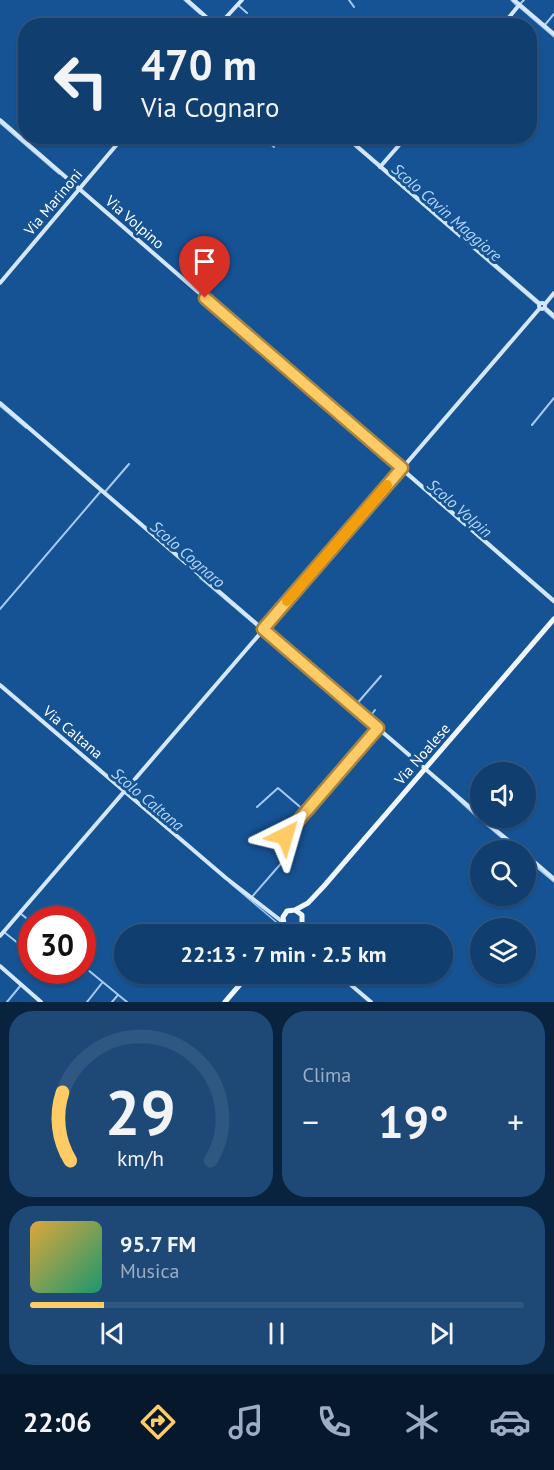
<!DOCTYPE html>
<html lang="it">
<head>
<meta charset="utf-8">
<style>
	body { margin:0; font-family:"PT Sans",sans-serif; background:#1e4977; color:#f1f3f6; height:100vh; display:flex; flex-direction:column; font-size:22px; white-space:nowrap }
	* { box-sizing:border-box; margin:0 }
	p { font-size:20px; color:#9caec3 }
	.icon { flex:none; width:33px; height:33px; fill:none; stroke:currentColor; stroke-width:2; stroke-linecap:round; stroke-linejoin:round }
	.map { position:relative; height:1002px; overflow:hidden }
	.details { display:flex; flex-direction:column; gap:9px; padding:9px; background:#09223d; flex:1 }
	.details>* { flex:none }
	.guide { position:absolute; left:18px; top:18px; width:519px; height:126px; border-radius:24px; box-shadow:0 2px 4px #0004,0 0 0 2px #305782; background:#103e6f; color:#f1f3f6; overflow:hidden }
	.tools { position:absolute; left:470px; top:762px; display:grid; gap:12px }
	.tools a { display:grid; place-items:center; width:66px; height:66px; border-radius:50%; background:#103e6f; box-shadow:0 2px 4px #0004,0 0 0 2px #305782; font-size:30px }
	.speed { position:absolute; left:18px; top:906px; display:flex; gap:12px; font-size:30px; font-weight:700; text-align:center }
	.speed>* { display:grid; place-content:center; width:78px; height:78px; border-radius:50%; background:#103e6f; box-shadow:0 2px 4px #0004,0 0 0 2px #305782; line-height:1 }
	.speed .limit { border:9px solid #d22; background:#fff; color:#111 }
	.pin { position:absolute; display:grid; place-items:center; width:51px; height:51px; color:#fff; margin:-62px -26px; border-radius:50% 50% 50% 0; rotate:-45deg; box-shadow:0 0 6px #0007 }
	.pin .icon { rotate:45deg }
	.me { position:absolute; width:66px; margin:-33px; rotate:40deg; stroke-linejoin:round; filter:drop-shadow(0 0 4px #0008) }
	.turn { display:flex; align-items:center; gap:21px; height:126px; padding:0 24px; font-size:27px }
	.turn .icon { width:78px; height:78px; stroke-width:2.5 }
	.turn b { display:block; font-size:42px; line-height:51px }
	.big { font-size:45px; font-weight:800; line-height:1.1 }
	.details .tile { flex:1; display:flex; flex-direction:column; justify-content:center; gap:9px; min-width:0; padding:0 21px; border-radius:24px; background:#1e4977 }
	.details .dial { align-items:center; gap:0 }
	.dial svg { height:156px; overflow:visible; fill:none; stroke:#305782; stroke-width:7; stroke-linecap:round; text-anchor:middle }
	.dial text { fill:#f1f3f6; stroke:none }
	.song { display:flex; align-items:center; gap:18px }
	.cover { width:72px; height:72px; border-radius:9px; background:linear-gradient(135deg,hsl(40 70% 55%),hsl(160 70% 35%)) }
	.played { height:6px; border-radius:3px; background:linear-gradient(90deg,#ffcb65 15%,#305782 15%) }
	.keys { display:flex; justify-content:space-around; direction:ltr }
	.heat { display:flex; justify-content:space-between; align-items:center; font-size:33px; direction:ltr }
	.details .tiles { flex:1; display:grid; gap:9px; grid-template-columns:1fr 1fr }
	.tile:last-child { grid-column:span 2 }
	.trip { position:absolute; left:114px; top:924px; width:339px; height:60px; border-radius:30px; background:#103e6f; box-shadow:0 2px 4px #0004,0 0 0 2px #305782; font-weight:800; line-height:60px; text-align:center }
	.tabs { display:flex; height:96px; justify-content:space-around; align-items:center; background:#06192c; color:#9caec3 }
	.tabs .icon { width:42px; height:42px }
	.tabs .current { color:#ffcb65 }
	.tabs b { font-size:27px; color:#f1f3f6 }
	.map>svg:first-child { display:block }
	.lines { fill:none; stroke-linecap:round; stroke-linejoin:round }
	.stream { stroke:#98c7f4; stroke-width:1.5 }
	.street { stroke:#a5cbf1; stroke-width:2 }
	.secondary { stroke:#d4e7fc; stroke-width:4 }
	.primary { stroke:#eff6ff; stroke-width:5 }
	.route-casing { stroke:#a68442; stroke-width:15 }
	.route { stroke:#ffcb65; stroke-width:10 }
	.slow { stroke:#f59e0b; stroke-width:10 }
	.labels { text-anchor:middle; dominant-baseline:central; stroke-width:6; stroke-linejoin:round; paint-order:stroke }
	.street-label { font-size:15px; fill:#fff; stroke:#165394 }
	.water-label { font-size:16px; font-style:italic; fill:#b1d5f8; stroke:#165394 }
</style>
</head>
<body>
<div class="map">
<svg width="554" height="1002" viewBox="0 0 554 1002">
	<rect width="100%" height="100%" fill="#165394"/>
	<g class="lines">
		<path class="stream" d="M184,0L200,14
			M511,0L516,5
			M519,7L554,37
			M0,123L59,174
			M343,136L537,304
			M545,311L554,319
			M0,406L26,428
			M401,470L554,603
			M200,578L260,629
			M263,632L284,650
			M452,794L479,819
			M483,822L516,850
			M525,858L554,882
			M230,883L282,927"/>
		<path class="street" d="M349,0L354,7
			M238,5L247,13
			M519,5L524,0
			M544,26L554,14
			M270,136L267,141L274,147
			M532,425L554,398
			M104,493L129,464
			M0,609L101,491
			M354,707L381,676
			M368,719L375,710
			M257,807L278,788L306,812
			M251,898L284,860L277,846L377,729
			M20,913L32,923
			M4,932L19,944L32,930
			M82,965L127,1002
			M7,1002L21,985
			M87,1002L102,983
			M112,1002L118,995"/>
		<path class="secondary" d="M187,0L214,24
			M514,0L554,34
			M219,25L242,0
			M502,26L519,5
			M0,120L554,601
			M345,136L540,304
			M380,167L407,136
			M0,283L124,136
			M539 306a3 3 0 1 1 6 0a3 3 0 1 1-6 0Z
			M545,304L554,293
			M545,308L554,316
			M0,403L480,816
			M0,685L226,878L284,923
			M481,818L520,850
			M525,854L554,879
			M0,936L540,308
			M0,966L41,1002
			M338,974L371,1002"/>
		<path class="primary" d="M295,910L308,903L324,886L554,619
			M281,934C287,927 296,931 302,924V915L295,910L287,911L283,917L284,924L290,929
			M225,1002L249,974"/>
	</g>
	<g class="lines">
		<g class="route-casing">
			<path id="route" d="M205,298L402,468L263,629L378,728L285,836"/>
		</g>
		<use href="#route" class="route"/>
		<path class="slow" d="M287,601L387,485"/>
	</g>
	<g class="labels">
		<g class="street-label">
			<text transform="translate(53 202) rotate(-50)">Via Marinoni</text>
			<text transform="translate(135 222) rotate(41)">Via Volpino</text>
			<text transform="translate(73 732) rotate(40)">Via Caltana</text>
			<text transform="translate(422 754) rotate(-49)">Via Noalese</text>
		</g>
		<g class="water-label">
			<text transform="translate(447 212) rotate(41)">Scolo Cavin Maggiore</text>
			<text transform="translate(460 508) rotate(41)">Scolo Volpin</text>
			<text transform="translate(188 554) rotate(41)">Scolo Cognaro</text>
			<text transform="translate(148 799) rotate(40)">Scolo Caltana</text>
		</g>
	</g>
</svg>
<div class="tools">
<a><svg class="icon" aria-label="sound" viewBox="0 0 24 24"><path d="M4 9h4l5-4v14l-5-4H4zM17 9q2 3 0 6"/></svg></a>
<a><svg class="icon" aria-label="search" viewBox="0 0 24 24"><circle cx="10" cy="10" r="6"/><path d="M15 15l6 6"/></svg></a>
<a><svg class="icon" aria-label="layers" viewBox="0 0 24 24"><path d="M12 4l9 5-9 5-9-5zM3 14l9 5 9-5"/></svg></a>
</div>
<div class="speed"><div class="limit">30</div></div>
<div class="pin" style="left:205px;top:298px;background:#d93025"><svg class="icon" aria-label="arrive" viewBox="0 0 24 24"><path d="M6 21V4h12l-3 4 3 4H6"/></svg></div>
<svg class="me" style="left:285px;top:836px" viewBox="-20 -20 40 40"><path d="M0-17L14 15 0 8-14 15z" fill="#ffcb65" stroke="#fff" stroke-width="4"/></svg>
<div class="trip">22:13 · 7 min · 2.5 km</div>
<div class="guide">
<div class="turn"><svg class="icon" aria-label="left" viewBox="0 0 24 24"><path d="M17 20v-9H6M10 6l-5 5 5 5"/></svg><div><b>470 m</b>Via Cognaro</div></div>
</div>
</div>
<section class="details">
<div class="tiles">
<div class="tile dial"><svg viewBox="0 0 100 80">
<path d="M14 69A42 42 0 1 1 86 69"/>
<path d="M14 69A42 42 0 0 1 10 34" stroke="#ffcb65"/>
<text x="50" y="56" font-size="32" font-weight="700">29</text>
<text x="50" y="72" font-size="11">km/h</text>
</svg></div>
<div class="tile"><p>Clima</p>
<div class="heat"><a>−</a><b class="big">19°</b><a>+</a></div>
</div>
<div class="tile">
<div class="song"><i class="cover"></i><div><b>95.7 FM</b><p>Musica</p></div></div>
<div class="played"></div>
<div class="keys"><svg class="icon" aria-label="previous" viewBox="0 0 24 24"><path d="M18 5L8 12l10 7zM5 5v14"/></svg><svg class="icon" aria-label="pause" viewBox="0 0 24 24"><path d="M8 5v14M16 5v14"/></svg><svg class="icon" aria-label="next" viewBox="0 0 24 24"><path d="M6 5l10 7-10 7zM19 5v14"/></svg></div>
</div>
</div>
</section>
<nav class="tabs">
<b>22:06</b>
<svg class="icon current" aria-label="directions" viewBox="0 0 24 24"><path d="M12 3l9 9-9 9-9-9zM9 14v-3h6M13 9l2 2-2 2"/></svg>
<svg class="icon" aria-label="music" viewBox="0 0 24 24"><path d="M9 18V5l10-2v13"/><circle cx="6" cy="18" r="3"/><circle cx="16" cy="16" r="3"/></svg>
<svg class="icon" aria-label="phone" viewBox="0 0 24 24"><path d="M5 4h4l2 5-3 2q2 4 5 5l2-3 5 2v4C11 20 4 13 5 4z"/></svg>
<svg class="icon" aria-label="climate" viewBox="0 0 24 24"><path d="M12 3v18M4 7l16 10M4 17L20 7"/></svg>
<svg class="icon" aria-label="car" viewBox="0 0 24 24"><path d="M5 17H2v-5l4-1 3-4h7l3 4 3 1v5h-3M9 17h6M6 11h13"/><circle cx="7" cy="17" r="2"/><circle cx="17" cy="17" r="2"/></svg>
</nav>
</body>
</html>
